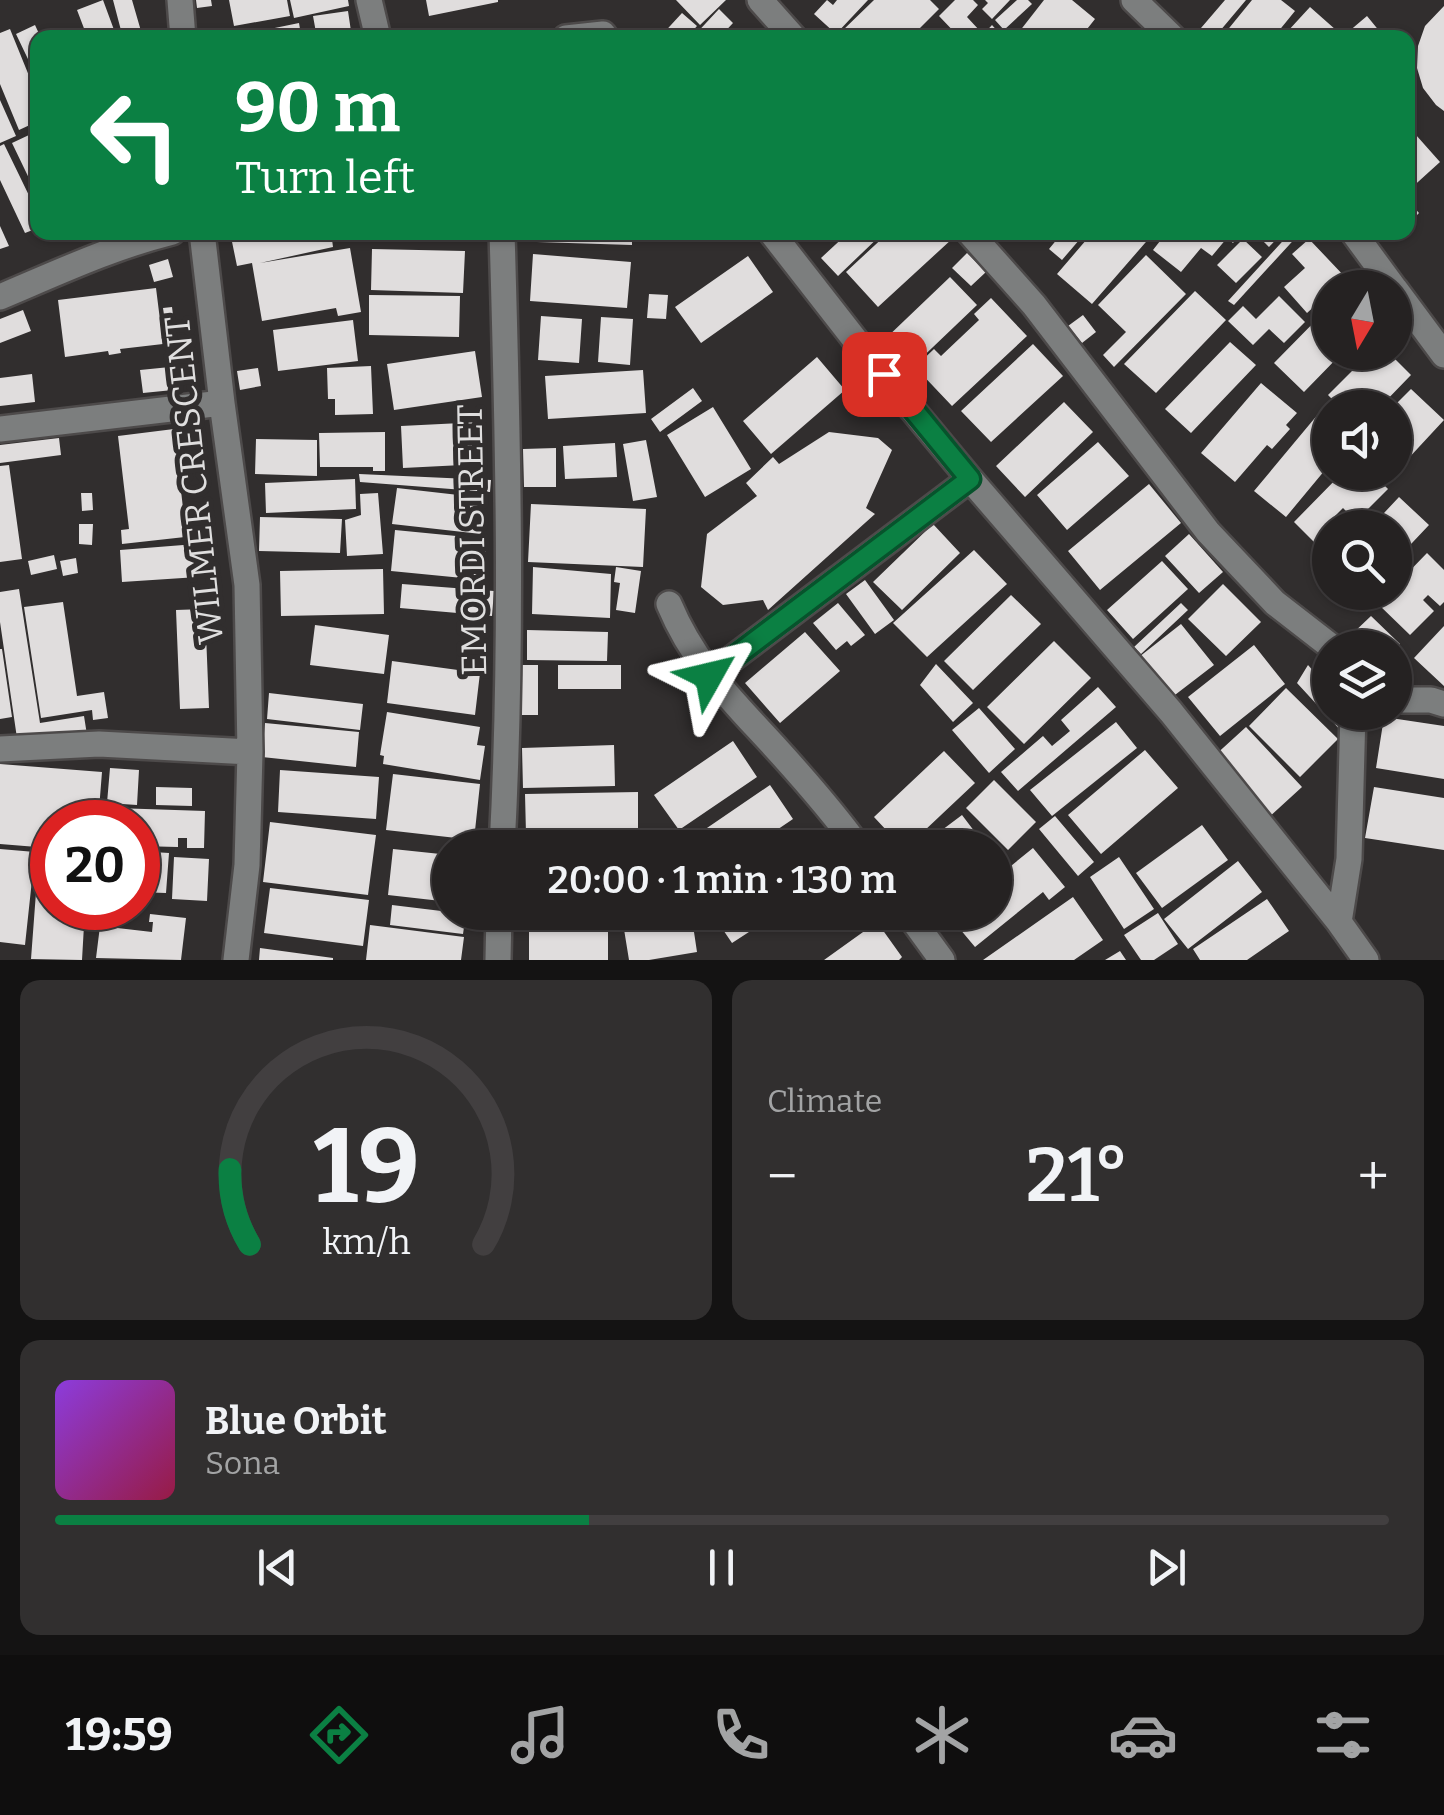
<!DOCTYPE html>
<html lang="en">
<head>
<meta charset="utf-8">
<style>
	body { margin:0; font-family:Bitter,serif; background:#312f2f; color:#f1f3f6; height:100vh; display:flex; flex-direction:column; font-size:38px; white-space:nowrap }
	* { box-sizing:border-box; margin:0 }
	p { font-size:32px; color:#a3a4a5 }
	.icon { flex:none; width:55px; height:55px; fill:none; stroke:currentColor; stroke-width:2; stroke-linecap:round; stroke-linejoin:round }
	.map { position:relative; height:960px; overflow:hidden }
	.panel { display:flex; flex-direction:column; gap:20px; padding:20px; background:#141313; flex:1 }
	.panel>* { flex:none }
	.hud { position:absolute; left:30px; top:30px; width:1385px; height:210px; border-radius:20px; box-shadow:0 2px 8px #0004,0 0 0 2px #423f40; background:#0b8043; color:#fff; overflow:hidden }
	.needle { width:65px; rotate:190deg }
	.tools { position:absolute; left:1312px; top:270px; display:grid; gap:20px }
	.tools a { display:grid; place-items:center; width:100px; height:100px; border-radius:50%; background:#252222; box-shadow:0 2px 8px #0004,0 0 0 2px #423f40; font-size:50px }
	.speed { position:absolute; left:30px; top:800px; display:flex; gap:20px; font-size:50px; font-weight:700; text-align:center }
	.speed>* { display:grid; place-content:center; width:130px; height:130px; border-radius:50%; background:#252222; box-shadow:0 2px 8px #0004,0 0 0 2px #423f40; line-height:1 }
	.speed .limit { border:15px solid #d22; background:#fff; color:#111 }
	.pin { position:absolute; display:grid; place-items:center; width:85px; height:85px; color:#fff; margin:-42px; border-radius:20px; box-shadow:0 5px 15px #0006 }
	.me { position:absolute; width:110px; margin:-55px; rotate:53deg; stroke-linejoin:round; filter:drop-shadow(0 0 8px #0008) }
	.turn { display:flex; align-items:center; gap:35px; height:210px; padding:0 40px; font-size:45px }
	.turn .icon { width:130px; height:130px; stroke-width:2.5 }
	.turn b { display:block; font-size:70px; line-height:85px }
	.big { font-size:75px; font-weight:600; line-height:1.1 }
	.panel .card { flex:1; display:flex; flex-direction:column; justify-content:center; gap:15px; min-width:0; padding:0 35px; border-radius:20px; background:#312f2f }
	.panel .dial { align-items:center; gap:0 }
	.dial svg { height:260px; overflow:visible; fill:none; stroke:#423f40; stroke-width:7; stroke-linecap:round; text-anchor:middle }
	.dial text { fill:#f1f3f6; stroke:none }
	.song { display:flex; align-items:center; gap:30px }
	.cover { width:120px; height:120px; border-radius:15px; background:linear-gradient(135deg,hsl(270 70% 55%),hsl(340 70% 35%)) }
	.played { height:10px; border-radius:5px; background:linear-gradient(90deg,#0b8043 40%,#423f40 40%) }
	.keys { display:flex; justify-content:space-around; direction:ltr }
	.heat { display:flex; justify-content:space-between; align-items:center; font-size:55px; direction:ltr }
	.panel .tiles { flex:1; display:grid; gap:20px; grid-template-columns:1fr 1fr }
	.card:last-child { grid-column:span 2 }
	.trip { position:absolute; left:432px; top:830px; width:580px; height:100px; border-radius:50px; background:#252222; box-shadow:0 2px 8px #0004,0 0 0 2px #423f40; font-weight:600; line-height:100px; text-align:center }
	.menu { display:flex; height:160px; justify-content:space-around; align-items:center; background:#0f0e0e; color:#a3a4a5 }
	.menu .icon { width:70px; height:70px }
	.menu .on { color:#0b8043 }
	.menu b { font-size:45px; color:#f1f3f6 }
	.map>svg:first-child { display:block }
	.building { fill:#e0dddd }
	.lines { fill:none; stroke-linecap:round; stroke-linejoin:round }
	.minor-casing { stroke:#4d4a4a; stroke-width:30 }
	.minor { stroke:#7c7e7e; stroke-width:25 }
	.route-casing { stroke:#07532c; stroke-width:25 }
	.route { stroke:#0b8043; stroke-width:18 }
	.labels { text-anchor:middle; dominant-baseline:central; stroke-width:10; stroke-linejoin:round; paint-order:stroke }
	.street-label { font-size:35px; fill:#dfdede; stroke:#312e2e }
</style>
</head>
<body>
<div class="map">
<svg width="1444" height="960" viewBox="0 0 1444 960">
	<rect width="100%" height="100%" fill="#312e2e"/>
	<path class="building" d="M103,0L117,38H70L85,31L77,10Z
		M113,0H132L143,38H123Z
		M196,0H211L212,6L197,8Z
		M229,0H287L290,16L234,26Z
		M290,0H348L349,6L294,18Z
		M426,0H498V2L429,16Z
		M676,0H726L700,25Z
		M827,0L833,5L837,0H868L836,34L814,14Z
		M874,0H930L939,9L910,38H844L840,33Z
		M955,0H973L978,5L967,17L980,31L973,38H960L939,16Z
		M985,0H1010L992,19L982,9L988,3Z
		M1017,0H1028L1032,4L1004,30L995,20Z
		M1044,0H1072L1095,19L1080,38H1025L1019,32Z
		M1225,0H1246L1214,38H1197L1195,35Z
		M1252,0H1281L1295,11L1273,38H1221Z
		M1444,6V111L1436,105L1423,88L1417,68L1418,46L1425,26Z
		M1310,7L1336,30L1329,38H1294L1287,32Z
		M719,9L733,23L719,38H692Z
		M348,11L352,38H317L313,16Z
		M682,13L697,26L686,38H659Z
		M1367,16L1385,38H1341Z
		M299,23L301,35L245,38V34Z
		M35,25L41,38H38V80L16,34Z
		M992,25L1000,34L996,38H980Z
		M10,29L38,98V136L32,124L19,130L0,84V33Z
		M239,29L241,38H202V35Z
		M0,100L16,136L0,143Z
		M1408,126L1440,162L1408,191Z
		M29,135L38,152V197L12,143Z
		M4,144L38,214V228L25,233L0,180V146Z
		M1408,201L1419,213L1408,224Z
		M0,226L9,246L0,249Z
		M230,232H331L333,247L260,263L350,248L361,312L338,316L336,308L262,321L252,263L237,266Z
		M335,232H366V240H335Z
		M537,232H632V245L537,242Z
		M849,232H884L838,276L821,258Z
		M889,232H946L952,239L878,307L846,272Z
		M1063,232H1086L1062,260L1049,249Z
		M1093,232H1148L1152,235L1092,304L1057,274Z
		M1167,232H1242L1233,243L1227,238L1212,256L1201,248L1181,272L1153,250Z
		M1254,232H1283L1269,247Z
		M1291,232H1301L1234,305L1228,301Z
		M1243,239L1262,257L1236,283L1217,265Z
		M1309,239L1346,278L1335,288H1330V292L1307,313L1284,287L1305,268L1292,254Z
		M372,249L465,251L463,293L371,290Z
		M967,253L986,272L971,286L952,268Z
		M533,254L631,262L627,308L530,301Z
		M1146,255L1186,294L1114,367L1103,355L1126,332L1098,305Z
		M748,256L773,292L701,343L675,307Z
		M168,259L173,277L154,282L149,265Z
		M950,277L977,305L910,369L883,341Z
		M156,288L163,344L120,349L121,353L109,355L108,351L65,357L58,300Z
		M1195,291L1226,320L1156,393L1124,364Z
		M649,294L668,295L666,319L647,318Z
		M369,295L460,296L459,337L369,335Z
		M1279,296L1305,322L1284,343L1269,329L1253,345L1228,321L1243,306L1256,319Z
		M991,298L1027,336L952,406L915,367L934,349L941,356L979,320L974,314Z
		M1330,306V352H1343L1304,392L1274,363Z
		M172,307L177,348L169,349L163,308Z
		M23,310L31,331L0,343V319Z
		M1083,315L1096,332L1082,343L1068,326Z
		M541,316L582,319L579,363L538,360Z
		M601,317L633,319L630,365L598,362Z
		M353,320L358,361L278,371L273,330Z
		M1230,342L1256,365L1191,433L1165,409Z
		M1033,344L1063,376L991,442L961,411Z
		M475,351L482,397L394,410L387,364Z
		M1371,352H1388L1411,375L1379,408H1341L1328,395Z
		M817,357L845,390L771,454L743,421Z
		M180,366L183,389L143,393L140,370Z
		M371,366L373,414L335,415V399H328L327,368Z
		M258,368L261,386L240,390L237,371Z
		M643,370L646,413L548,419L545,376Z
		M32,374L35,402L0,406V378Z
		M1261,383L1297,413L1286,425L1290,429L1272,449L1267,445L1235,482L1201,453Z
		M693,388L702,401L660,432L651,419Z
		M1411,389L1444,420L1406,461L1395,451V405Z
		M1064,402L1093,432L1025,497L996,466Z
		M713,407L751,469L705,497L667,435Z
		M1324,407L1330,412V464L1286,517L1254,491Z
		M481,422L482,464L403,468L401,426Z
		M174,429L184,517L192,516L194,536L122,544L121,530L129,529L118,436Z
		M385,432V471H373V467H320L319,433Z
		M829,432L878,438L892,450L866,508L875,514L768,610L763,600L723,605L701,587L707,534L757,496L746,483L773,457L779,464Z
		M59,438L61,455L0,463V445Z
		M256,439L317,440V476L255,474Z
		M646,440L657,497L633,501L623,444Z
		M1098,442L1129,476L1067,530L1037,495Z
		M615,443L617,477L565,479L563,446Z
		M556,448V487H524L523,449Z
		M9,465L22,559L0,562V466Z
		M1343,472H1371L1388,489L1356,521L1343,508L1335,516L1347,528H1330V550L1326,554L1294,522Z
		M359,474L491,480L490,492L360,482Z
		M355,479L356,509L266,513L265,483Z
		M1149,484L1181,523L1100,590L1068,551Z
		M397,488L485,498L481,534L392,524Z
		M81,493H92L93,510L82,511Z
		M378,493L383,554L347,556L345,520L361,515L360,494Z
		M1399,497L1429,525L1395,561V528H1370Z
		M531,504L646,509L643,567L528,562Z
		M260,517L342,519L340,553L259,551Z
		M79,524H93L92,545L79,544Z
		M933,524L960,553L902,610L873,582Z
		M395,530L487,539L483,580L391,571Z
		M1189,534L1223,572L1199,593L1165,556Z
		M196,544L198,577L122,582L120,550Z
		M974,550L1007,584L927,657L893,623Z
		M1427,553L1444,570V602L1440,606L1428,595L1423,600L1434,611L1410,635L1377,603L1388,592H1395V586Z
		M54,555L57,569L31,575L28,561Z
		M76,558L78,573L63,576L60,561Z
		M1162,561L1188,589L1133,639L1107,610Z
		M533,567L611,574L610,618L532,614Z
		M616,567L641,571L635,613L616,610L620,583L614,582Z
		M383,569L384,614L281,616L280,571Z
		M865,580L894,620L875,634L846,594Z
		M402,584L494,591L492,616L400,608Z
		M1223,584L1261,622L1226,656L1188,619Z
		M19,589L40,723L84,716L87,735L18,745L0,622V592Z
		M1011,595L1041,624L973,690L944,661Z
		M63,602L77,696L104,692L108,718L93,720L92,710L41,718L24,607Z
		M838,603L865,635L851,646L847,641L836,650L813,623Z
		M1181,603L1188,610L1141,654L1134,647Z
		M205,609L209,708L180,709L176,610Z
		M1371,616L1400,644L1396,648H1364L1351,635Z
		M1181,624L1214,665L1171,698L1139,657Z
		M315,625L389,635L384,674L310,665Z
		M1444,626V686L1414,658Z
		M527,630L608,632L607,661L527,660Z
		M805,632L840,671L780,723L745,683Z
		M1054,641L1091,678L1024,744L987,707Z
		M1254,645L1285,684L1220,736L1188,697Z
		M0,649H2L12,717L0,719Z
		M392,661L480,673L475,715L387,703Z
		M936,664L973,703L953,722L920,685Z
		M522,665H538V715H522Z
		M558,665H621V689H558Z
		M1308,665L1330,690V712H1345L1342,732L1297,683Z
		M1098,687L1116,707L1018,791L1001,772L1043,736L1052,746L1070,731L1061,720Z
		M1286,688L1338,739L1300,777L1249,726Z
		M269,693L363,704L360,730L267,719Z
		M979,708L1015,749L989,773L952,730Z
		M387,712L480,727L477,745L485,746L480,780L383,764L384,756L380,755Z
		M1384,717L1444,726V779L1376,768Z
		M1116,722L1137,748L1052,816L1030,790Z
		M265,723L359,732L356,767L262,757Z
		M1246,727L1302,787L1268,818L1212,758Z
		M733,741L757,777L679,830L654,795Z
		M614,745L615,786L523,788L522,748Z
		M1145,750L1178,788L1101,854L1068,815Z
		M944,751L975,783L906,848H903L874,817Z
		M0,764L102,772L98,822H52V854L37,853V847L0,844Z
		M110,768L139,770L137,805L107,803Z
		M280,770L379,777L376,819L278,812Z
		M393,774L480,784L474,840L386,830Z
		M994,780L1036,822L1008,850L966,808Z
		M770,785L793,819L750,848H688L685,843Z
		M156,787L192,788V806L156,805Z
		M1374,787L1444,798V850L1365,838Z
		M638,792V832L526,834L525,794Z
		M115,808L205,811L204,848H187V838H178V847L138,846V822H115Z
		M962,815L984,844L979,848H918Z
		M1055,816L1094,862L1078,876L1039,829Z
		M270,822L376,835L368,895L263,882Z
		M1202,825L1228,860L1162,908L1136,873Z
		M1033,848L1065,887L1049,900L1043,892L975,947L949,916L953,912H995V879Z
		M0,849L35,852L25,945L0,942Z
		M393,849L450,855V902L388,895Z
		M138,851L169,853L166,893L138,892Z
		M37,855L52,856V876L36,875Z
		M174,857L209,859L207,901L172,899Z
		M1119,857L1154,909L1124,929L1090,877Z
		M1238,861L1262,892L1188,949L1164,919Z
		M37,879L52,881V908H85L82,960L31,959Z
		M270,888L369,900L363,946L264,933Z
		M1073,897L1103,940L1074,960H983Z
		M1267,899L1289,931L1247,960H1200L1193,949Z
		M392,905L466,914L463,934L390,925Z
		M687,912H691L697,952L649,960H629L623,923Z
		M711,912H780L732,943Z
		M1158,913L1178,944L1154,960H1141L1124,935Z
		M150,914L186,918L181,960L96,958L100,926L152,932L153,922H149Z
		M877,922L902,957L899,960H824Z
		M608,924V960H529V926Z
		M370,925L464,937L461,960H366Z
		M260,948L333,958V960H259Z
		M1120,951L1126,960H1105Z"/>
	<g class="lines">
		<g class="minor-casing">
			<path id="minor" d="M180,0L183,38
				M369,0L378,38
				M760,0L794,38
				M1134,0L1173,38
				M566,38L603,34L606,38
				M202,232L222,403L247,585L250,752L247,865L236,960
				M502,232C508,437 513,643 502,848
				M771,232L863,350L970,479L1171,712L1339,922L1366,960
				M969,232L1034,305L1208,532L1275,603L1333,648
				M1353,232L1394,288
				M1395,289L1444,355
				M0,297C57,273 112,247 172,232
				M0,429L222,403
				M669,604C694,664 731,699 774,746C804,779 833,812 859,848
				M709,676L970,479
				M1395,700H1431L1444,704
				M0,749L99,744L250,752
				M907,912L942,960
				M1339,922L1349,859L1353,712
				M498,960L499,912"/>
		</g>
		<use href="#minor" class="minor"/>
	</g>
	<g class="lines">
		<g class="route-casing">
			<path id="route" d="M709,676L970,479L884,374"/>
		</g>
		<use href="#route" class="route"/>
	</g>
	<g class="labels">
		<g class="street-label">
			<text transform="translate(194 480) rotate(-96)">WILMER CRESCENT</text>
			<text transform="translate(472 540) rotate(-91)">EMORDI STREET</text>
		</g>
	</g>
</svg>
<div class="tools">
<a><svg class="needle" viewBox="-14 -14 28 28"><path d="M0-13l5 13h-10z" fill="#e53935"/><path d="M0 13l5-13h-10z" fill="#a3a4a5"/></svg></a>
<a><svg class="icon" aria-label="sound" viewBox="0 0 24 24"><path d="M4 9h4l5-4v14l-5-4H4zM17 9q2 3 0 6"/></svg></a>
<a><svg class="icon" aria-label="search" viewBox="0 0 24 24"><circle cx="10" cy="10" r="6"/><path d="M15 15l6 6"/></svg></a>
<a><svg class="icon" aria-label="layers" viewBox="0 0 24 24"><path d="M12 4l9 5-9 5-9-5zM3 14l9 5 9-5"/></svg></a>
</div>
<div class="speed"><div class="limit">20</div></div>
<div class="pin" style="left:884px;top:374px;background:#d93025"><svg class="icon" aria-label="arrive" viewBox="0 0 24 24"><path d="M6 21V4h12l-3 4 3 4H6"/></svg></div>
<svg class="me" style="left:709px;top:676px" viewBox="-20 -20 40 40"><path d="M0-17L14 15 0 8-14 15z" fill="#0b8043" stroke="#fff" stroke-width="4"/></svg>
<div class="trip">20:00 · 1 min · 130 m</div>
<div class="hud">
<div class="turn"><svg class="icon" aria-label="left" viewBox="0 0 24 24"><path d="M17 20v-9H6M10 6l-5 5 5 5"/></svg><div><b>90 m</b>Turn left</div></div>
</div>
</div>
<section class="panel">
<div class="tiles">
<div class="card dial"><svg viewBox="0 0 100 80">
<path d="M14 69A42 42 0 1 1 86 69"/>
<path d="M14 69A42 42 0 0 1 8 46" stroke="#0b8043"/>
<text x="50" y="56" font-size="32" font-weight="700">19</text>
<text x="50" y="72" font-size="11">km/h</text>
</svg></div>
<div class="card"><p>Climate</p>
<div class="heat"><a>−</a><b class="big">21°</b><a>+</a></div>
</div>
<div class="card">
<div class="song"><i class="cover"></i><div><b>Blue Orbit</b><p>Sona</p></div></div>
<div class="played"></div>
<div class="keys"><svg class="icon" aria-label="previous" viewBox="0 0 24 24"><path d="M18 5L8 12l10 7zM5 5v14"/></svg><svg class="icon" aria-label="pause" viewBox="0 0 24 24"><path d="M8 5v14M16 5v14"/></svg><svg class="icon" aria-label="next" viewBox="0 0 24 24"><path d="M6 5l10 7-10 7zM19 5v14"/></svg></div>
</div>
</div>
</section>
<nav class="menu">
<b>19:59</b>
<svg class="icon on" aria-label="directions" viewBox="0 0 24 24"><path d="M12 3l9 9-9 9-9-9zM9 14v-3h6M13 9l2 2-2 2"/></svg>
<svg class="icon" aria-label="music" viewBox="0 0 24 24"><path d="M9 18V5l10-2v13"/><circle cx="6" cy="18" r="3"/><circle cx="16" cy="16" r="3"/></svg>
<svg class="icon" aria-label="phone" viewBox="0 0 24 24"><path d="M5 4h4l2 5-3 2q2 4 5 5l2-3 5 2v4C11 20 4 13 5 4z"/></svg>
<svg class="icon" aria-label="climate" viewBox="0 0 24 24"><path d="M12 3v18M4 7l16 10M4 17L20 7"/></svg>
<svg class="icon" aria-label="car" viewBox="0 0 24 24"><path d="M5 17H2v-5l4-1 3-4h7l3 4 3 1v5h-3M9 17h6M6 11h13"/><circle cx="7" cy="17" r="2"/><circle cx="17" cy="17" r="2"/></svg>
<svg class="icon" aria-label="filters" viewBox="0 0 24 24"><path d="M4 7h16M4 17h16"/><circle cx="9" cy="7" r="2"/><circle cx="15" cy="17" r="2"/></svg>
</nav>
</body>
</html>
